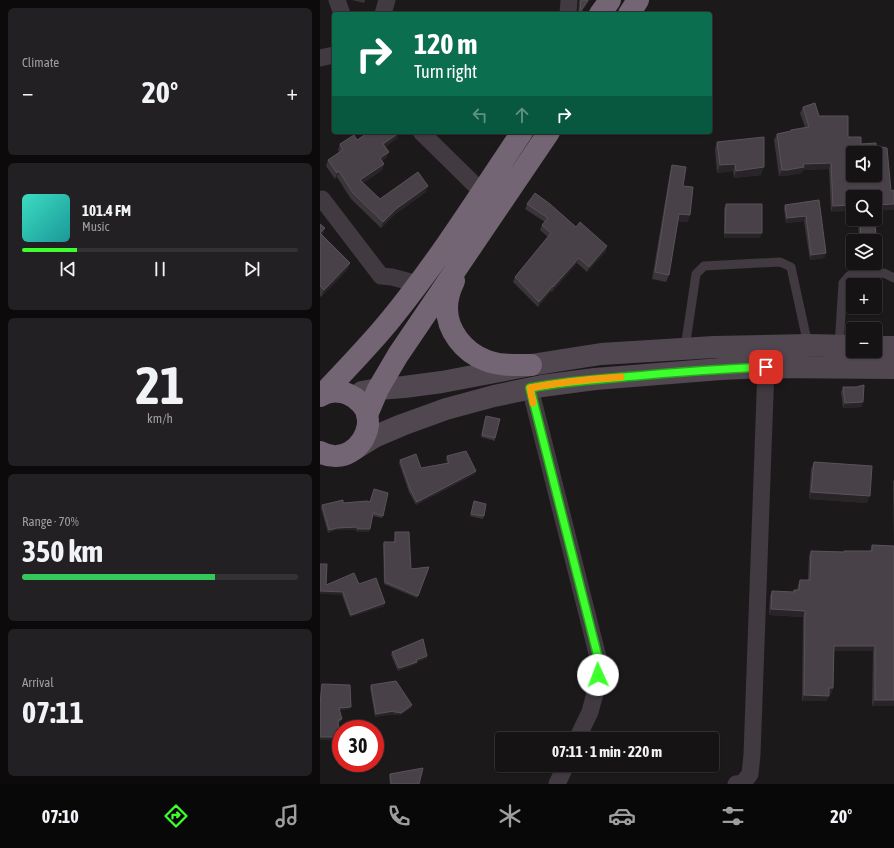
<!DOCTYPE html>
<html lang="en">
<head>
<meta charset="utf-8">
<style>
	body { margin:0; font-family:"Asap Condensed",sans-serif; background:#222022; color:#f1f3f6; height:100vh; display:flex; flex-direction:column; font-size:15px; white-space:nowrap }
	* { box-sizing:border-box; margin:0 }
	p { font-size:13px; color:#9d9ea0 }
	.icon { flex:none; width:22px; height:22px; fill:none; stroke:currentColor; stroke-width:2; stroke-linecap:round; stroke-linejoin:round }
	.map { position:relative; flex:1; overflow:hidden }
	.details { display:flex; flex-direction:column; gap:8px; padding:8px; background:#0c0a0b; width:320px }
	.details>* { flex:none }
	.hud { position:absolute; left:12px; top:12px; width:380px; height:122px; border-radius:4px; box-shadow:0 1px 3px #0004,0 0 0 1px #343234; background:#0b6e4f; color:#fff; overflow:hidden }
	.controls { position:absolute; left:526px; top:146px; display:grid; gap:8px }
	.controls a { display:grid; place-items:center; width:36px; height:36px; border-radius:4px; background:#151314; box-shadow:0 1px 3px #0004,0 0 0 1px #343234; font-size:20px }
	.speed { position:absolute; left:12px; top:720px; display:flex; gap:8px; font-size:20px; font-weight:700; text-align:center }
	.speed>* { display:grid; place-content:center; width:52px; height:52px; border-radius:50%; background:#151314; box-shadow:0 1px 3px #0004,0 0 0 1px #343234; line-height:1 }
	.speed .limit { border:6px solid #d22; background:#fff; color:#111 }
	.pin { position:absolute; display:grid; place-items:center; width:34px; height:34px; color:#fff; margin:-17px; border-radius:8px; box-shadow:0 2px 6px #0006 }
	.me { position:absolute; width:44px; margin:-22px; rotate:358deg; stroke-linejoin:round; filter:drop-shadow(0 0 3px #0008) }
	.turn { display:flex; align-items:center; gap:14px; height:84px; padding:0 16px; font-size:18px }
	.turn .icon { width:52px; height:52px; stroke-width:2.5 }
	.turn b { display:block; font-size:28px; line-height:34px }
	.lanes { display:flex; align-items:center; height:38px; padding:0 16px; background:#0003; justify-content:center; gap:20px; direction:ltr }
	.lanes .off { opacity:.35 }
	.big { font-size:30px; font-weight:700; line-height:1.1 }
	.details .widget { flex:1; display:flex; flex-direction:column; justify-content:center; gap:6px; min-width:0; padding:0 14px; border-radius:6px; background:#222022 }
	.details .dial { align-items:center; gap:0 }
	.dial b { font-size:52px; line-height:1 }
	.song { display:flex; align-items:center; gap:12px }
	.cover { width:48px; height:48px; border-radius:6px; background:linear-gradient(135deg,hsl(170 70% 55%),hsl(180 70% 35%)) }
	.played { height:4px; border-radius:2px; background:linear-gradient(90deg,#3eff2e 20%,#343234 20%) }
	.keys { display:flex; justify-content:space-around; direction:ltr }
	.heat { display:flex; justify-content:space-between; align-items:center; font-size:22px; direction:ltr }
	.charge { height:6px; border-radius:3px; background:linear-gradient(90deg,#34c759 70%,#343234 0) }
	.trip { position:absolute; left:175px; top:732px; width:224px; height:40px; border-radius:4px; background:#151314; box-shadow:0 1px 3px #0004,0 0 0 1px #343234; font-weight:700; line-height:40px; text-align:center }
	.tabs { display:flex; height:64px; justify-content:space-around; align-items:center; background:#080808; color:#9d9ea0 }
	.tabs .icon { width:28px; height:28px }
	.tabs .on { color:#3eff2e }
	.tabs b { font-size:18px; color:#f1f3f6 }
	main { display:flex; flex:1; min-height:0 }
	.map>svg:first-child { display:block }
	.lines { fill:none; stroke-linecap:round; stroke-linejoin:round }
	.lane { stroke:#413a40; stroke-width:9 }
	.street { stroke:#413a40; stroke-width:17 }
	.secondary { stroke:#514751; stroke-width:22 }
	.highway { stroke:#736573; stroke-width:22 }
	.wall { fill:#3a3539 }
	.shaded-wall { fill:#282427 }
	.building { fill:#484147; stroke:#5a525a; fill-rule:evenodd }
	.route-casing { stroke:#28a61e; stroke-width:10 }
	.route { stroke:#3eff2e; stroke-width:7 }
	.slow { stroke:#f59e0b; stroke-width:7 }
</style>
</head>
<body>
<main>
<section class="details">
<div class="widget"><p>Climate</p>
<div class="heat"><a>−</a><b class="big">20°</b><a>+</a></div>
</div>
<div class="widget">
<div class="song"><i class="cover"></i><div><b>101.4 FM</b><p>Music</p></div></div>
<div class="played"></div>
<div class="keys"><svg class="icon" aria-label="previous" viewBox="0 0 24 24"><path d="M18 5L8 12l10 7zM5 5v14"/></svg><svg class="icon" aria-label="pause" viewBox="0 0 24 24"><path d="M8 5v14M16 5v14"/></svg><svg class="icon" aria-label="next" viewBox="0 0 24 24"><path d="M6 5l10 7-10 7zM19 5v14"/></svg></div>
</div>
<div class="widget dial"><b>21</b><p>km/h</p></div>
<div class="widget"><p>Range · 70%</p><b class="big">350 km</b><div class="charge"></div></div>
<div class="widget"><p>Arrival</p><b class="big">07:11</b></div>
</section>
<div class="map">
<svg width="574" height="784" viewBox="0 0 574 784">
	<rect width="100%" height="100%" fill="#1c191b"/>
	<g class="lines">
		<path class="lane" d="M519,346L523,283L530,275L564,273L574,278
			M365,348L376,274L384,266L460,262L471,267L488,345"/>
		<path class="street" d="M17,0L22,14
			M63,14L67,0
			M248,14L249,0
			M0,58L14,55
			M101,132L162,192
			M2,199L61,276L72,277L98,284
			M210,388L280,665L277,686L270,712L257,739
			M237,784L246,765
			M416,784L423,783L430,774L432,755L446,367"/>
		<path class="secondary" d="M555,347H574
			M42,392L58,389L84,387L122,382L211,365L281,354L394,347L488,345L533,346
			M35,449L56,436L82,425L126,409L174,396L222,386L275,379L401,369L446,367L574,368"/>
		<path class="highway" d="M280,14L290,0
			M309,14L318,0
			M134,281C130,289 127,299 127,308C127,331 144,352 165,360C179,366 195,365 211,365
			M3,394C26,369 50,345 71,319C119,260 160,195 202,132
			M0,396C6,392 14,391 21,392C27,393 30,395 35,398C39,401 43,405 46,410C48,414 48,420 48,425C44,448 22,464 0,452
			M47,415L58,389L78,355L229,132"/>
	</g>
	<path class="wall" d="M32,0H45L44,3Z
		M259,0H270L260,14H258Z
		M483,107L499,116L528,137L541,144L555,197L511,212L509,169L483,170L482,173L465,176H459L454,140L457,134L470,132L471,130L485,127L480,113Z
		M77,138L65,147L66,158L62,161L64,164L62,170L43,183L60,199L106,192L74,215L61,228L31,199L17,177L15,179L6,166L8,160L19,152L18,150L20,144L37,140Z
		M397,142L441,175L414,178L413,171L397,173L395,149Z
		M352,165L363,186L368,222L358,221L349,275L346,282L332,279L350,172Z
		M499,200L506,253L504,258L490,260L484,221L466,223L464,209L465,205Z
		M207,204L256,227L286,251L267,272L257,263L232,292L231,291L218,307L193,282L195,277L228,237L220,230L222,225L225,222L205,209Z
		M406,204L440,238H404V209Z
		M538,219H555V241H539Z
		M0,224L5,228L2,236L30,263L27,270L1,297L0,296Z
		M523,387H536L542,407L523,408L521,392Z
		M165,418L175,438V441L161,437Z
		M127,456L156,471L155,474L96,505L89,492L79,463L80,460L101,468L127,463L126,460Z
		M494,462L547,503L489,499L491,469Z
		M574,479V706H552L553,651H514L513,688L511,694H509L507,701H482L483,617L449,615L450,596L452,591L473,592L474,590H477L478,585L480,580H488L489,556L491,551L523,552L524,551H550L552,545L574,546L573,482Z
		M154,501L164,516L163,519L150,516Z
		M23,503L63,516L62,518L53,516L49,532H37L36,530H16L8,533L1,508L2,505Z
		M75,532L91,569L109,567L97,598L64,584L63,545L64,542H74L75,534Z
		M39,584L64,606L30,617L22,595L6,585Z
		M72,652L107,658L97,662L96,664L78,671L71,655Z
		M2,684L30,709L19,710L21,722H18L19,737L18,739L0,740V700L1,687Z
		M51,685L91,708L80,715H74L73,714L55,717L50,688Z
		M70,774L99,784H70L69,776Z"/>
	<path class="shaded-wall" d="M268,0H270L260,14H259L260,12Z
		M80,132L77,138L61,150L63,144Z
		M69,152L66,158L58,164L60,158Z
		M511,163L509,169L483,170L482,173L465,176H459L462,170L483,164Z
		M64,164L62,170L38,186L40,180Z
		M415,164L413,171L397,173L400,165Z
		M444,167L441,175L414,178L416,171Z
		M19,171L17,177L15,179L17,173Z
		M108,186L106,192L74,215L61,228L63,222L76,209Z
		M574,204V210L555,211V205Z
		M533,205V211L511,212L513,206Z
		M359,214L370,215L368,222L356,221Z
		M486,216L484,221L466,223L467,218Z
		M5,228L2,236L0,233Z
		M405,233H442L440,238H404Z
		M287,246L286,251L267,272L269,267Z
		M506,253L504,258L490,260L491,255Z
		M259,258L257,263L232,292L233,287Z
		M30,263L27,270L1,297L4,290Z
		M541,263H555L554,264L540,265Z
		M233,286L231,291L218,307L219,302Z
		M543,402L542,407L523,408L525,403Z
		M156,471L155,474L96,505L97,502Z
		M491,492L550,496L547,503L489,499Z
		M37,527L36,530H16L8,533L9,530L17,528Z
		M38,529H50L49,532H37Z
		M0,591L23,592L22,595L0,594Z
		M65,603L64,606L30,617L31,615Z
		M451,609L485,611L483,617L449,615Z
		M514,646H555L553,651H512Z
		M107,656V658L97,662L96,664L78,671L79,668L96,660Z
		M509,688H513L511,694H507Z
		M484,695L509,696L507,701H482Z
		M555,700H574V706H552Z
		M92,705L91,708L80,715H74L75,712Z
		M31,707L30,709L18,710L19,708Z
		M74,711L73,714L55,717L56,714Z
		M0,737H19L18,739L0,740Z"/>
	<path class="building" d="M261,0H268L260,12Z
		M495,103L499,116H528V137H541V144L556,143V146L567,148L571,191L574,190V204L555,205V197H533V205L513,206L511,163L483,164L484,167L467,170H462L457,134L471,131V130L489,127L483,107ZM533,153H555V175H533Z
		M49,132H80L63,144L69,152L60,158L64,164L40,180L60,199L98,172L108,186L76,209L63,222L33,193L19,171L17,173L8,160L23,150L20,144L34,135L37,140Z
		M444,137V167L416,171L415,164L400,165L397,142Z
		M352,165L366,167L363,186L373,187L370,215L359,214L349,275L335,272Z
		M215,193L230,204L256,227L260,222L287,246L269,267L259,258L233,287V286L219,302L195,277L231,233L222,225L228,218L207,204Z
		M499,200L506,253L491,255L486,216L467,218L465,205Z
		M406,204H442V233H405Z
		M540,219H555L557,258H555V241H541Z
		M0,224L5,228L0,233Z
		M0,233L30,263L4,290L0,286Z
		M544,385L543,402L525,403L523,387H536Z
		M166,416L180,419L175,438L162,435Z
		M146,451L156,471L97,502L90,489L80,460L96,454L101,468L129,463L127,456Z
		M494,462L552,466L550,496L491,492Z
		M54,489L68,493L63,516L53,513L50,529H38L37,527L17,528L9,530L2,505L23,500V503L47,501L50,502Z
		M154,501L166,504L164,516L151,514Z
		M75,532H89L91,569L109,567L98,596L65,582L64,542H75Z
		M552,545L574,546V700H555V646H514L513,688H509V696L484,695L485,611L451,609L452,591L474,592V590H479L480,580H490L491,551L524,552V551H552Z
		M0,564H7L6,585L34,573L39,584L56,578L65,603L31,615L23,592L0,591Z
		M103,639L107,656L96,660L97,662L79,668L72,652Z
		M76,681L92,705L81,713L75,712L74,711L56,714L51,685Z
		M2,684L30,685L31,707L19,708L22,719L18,720L19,737H0V705Z
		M103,768L99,784H71L70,774Z"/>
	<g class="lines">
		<g class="route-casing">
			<path id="route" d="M278,675L280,665L210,388C244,381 280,379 316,376C359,372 403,369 446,367"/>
		</g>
		<use href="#route" class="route"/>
		<path class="slow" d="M213,403L210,388C240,382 271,379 301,377"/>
	</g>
</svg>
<div class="controls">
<a><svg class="icon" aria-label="sound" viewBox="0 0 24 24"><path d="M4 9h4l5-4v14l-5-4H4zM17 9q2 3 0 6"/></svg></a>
<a><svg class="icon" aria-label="search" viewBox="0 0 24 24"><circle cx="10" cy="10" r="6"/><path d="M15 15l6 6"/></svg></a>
<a><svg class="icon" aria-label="layers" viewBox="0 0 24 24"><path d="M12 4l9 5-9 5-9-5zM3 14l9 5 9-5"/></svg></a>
<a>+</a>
<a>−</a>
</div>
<div class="speed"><div class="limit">30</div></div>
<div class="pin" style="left:446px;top:367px;background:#d93025"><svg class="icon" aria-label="arrive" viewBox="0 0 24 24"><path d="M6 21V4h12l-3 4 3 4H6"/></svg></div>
<svg class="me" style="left:278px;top:675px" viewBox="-20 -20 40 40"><circle r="19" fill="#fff"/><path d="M0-13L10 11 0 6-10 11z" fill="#3eff2e"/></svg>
<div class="trip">07:11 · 1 min · 220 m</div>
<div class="hud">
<div class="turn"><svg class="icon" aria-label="right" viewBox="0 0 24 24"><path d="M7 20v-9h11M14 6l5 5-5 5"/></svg><div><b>120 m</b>Turn right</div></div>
<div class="lanes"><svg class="icon off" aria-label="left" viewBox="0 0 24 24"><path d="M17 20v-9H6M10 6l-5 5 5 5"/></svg><svg class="icon off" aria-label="ahead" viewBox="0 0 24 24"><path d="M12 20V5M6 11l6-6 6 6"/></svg><svg class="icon" aria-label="right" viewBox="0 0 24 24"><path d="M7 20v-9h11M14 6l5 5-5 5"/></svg></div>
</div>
</div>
</main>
<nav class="tabs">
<b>07:10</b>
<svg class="icon on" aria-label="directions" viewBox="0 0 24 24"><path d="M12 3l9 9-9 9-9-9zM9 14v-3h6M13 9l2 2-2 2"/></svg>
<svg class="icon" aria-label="music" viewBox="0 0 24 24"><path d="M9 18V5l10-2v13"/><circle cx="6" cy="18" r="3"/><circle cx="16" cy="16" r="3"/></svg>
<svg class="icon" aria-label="phone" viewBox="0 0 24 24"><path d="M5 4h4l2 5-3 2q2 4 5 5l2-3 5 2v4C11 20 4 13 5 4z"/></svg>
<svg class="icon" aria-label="climate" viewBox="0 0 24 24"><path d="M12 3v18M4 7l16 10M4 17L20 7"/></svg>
<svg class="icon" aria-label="car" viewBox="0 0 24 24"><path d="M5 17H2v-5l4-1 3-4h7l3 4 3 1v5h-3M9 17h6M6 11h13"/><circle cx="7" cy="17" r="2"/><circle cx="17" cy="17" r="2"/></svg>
<svg class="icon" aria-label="filters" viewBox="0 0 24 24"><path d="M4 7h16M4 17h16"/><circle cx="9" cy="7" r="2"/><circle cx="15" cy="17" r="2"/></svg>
<b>20°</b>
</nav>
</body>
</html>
